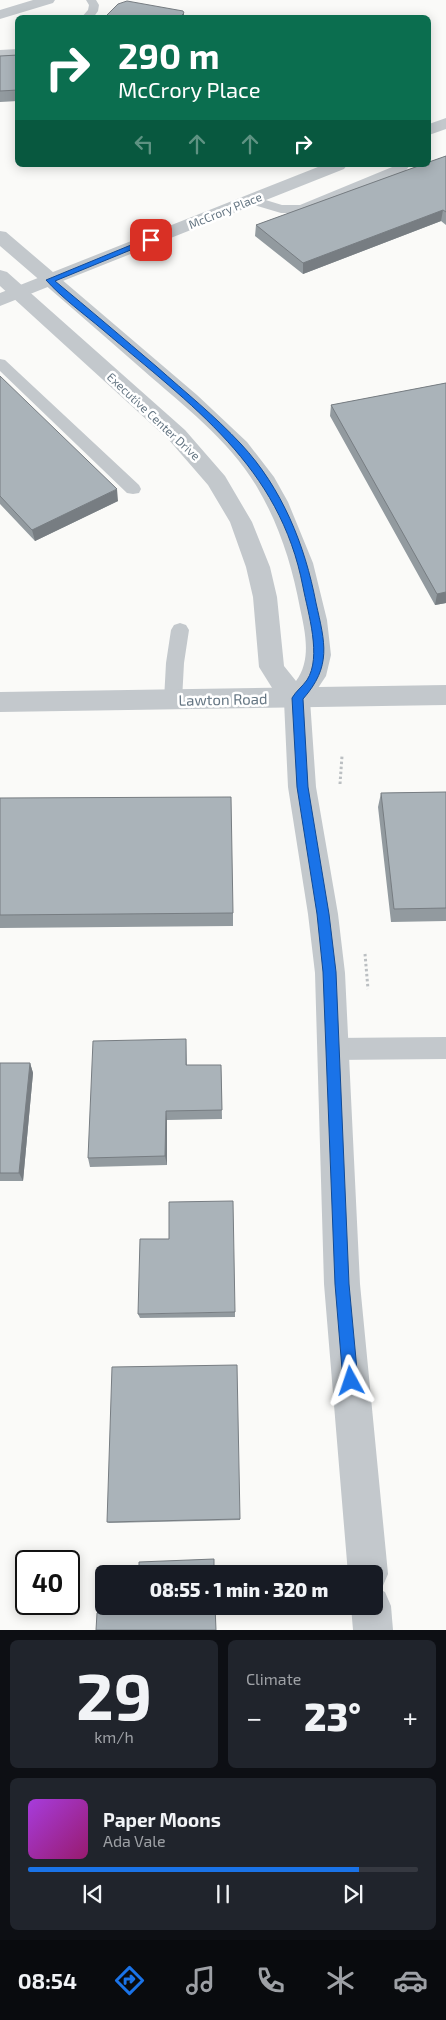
<!DOCTYPE html>
<html lang="en">
<head>
<meta charset="utf-8">
<style>
	body { margin:0; font-family:"Exo 2",sans-serif; background:#20242c; color:#f1f3f6; height:100vh; display:flex; flex-direction:column; font-size:19px; white-space:nowrap }
	* { box-sizing:border-box; margin:0 }
	p { font-size:16px; color:#9ea1a6 }
	.icon { flex:none; width:28px; height:28px; fill:none; stroke:currentColor; stroke-width:2; stroke-linecap:round; stroke-linejoin:round }
	.map { position:relative; height:1630px; overflow:hidden }
	.panel { display:flex; flex-direction:column; gap:10px; padding:10px; background:#0d0f14; flex:1 }
	.panel>* { flex:none }
	.top-card { position:absolute; left:15px; top:15px; width:416px; height:152px; border-radius:8px; box-shadow:0 2px 12px #0003; background:#0b6e4f; color:#fff; overflow:hidden }
	.speed { position:absolute; left:15px; top:1550px; display:flex; gap:10px; font-size:25px; font-weight:700; text-align:center }
	.speed>* { display:grid; place-content:center; width:65px; height:65px; border-radius:50%; background:#171b24; box-shadow:0 2px 12px #0003; line-height:1 }
	.speed .limit { border:2px solid #111; border-radius:8px; background:#fff; color:#111 }
	.pin { position:absolute; display:grid; place-items:center; width:42px; height:42px; color:#fff; margin:-21px; border-radius:10px; box-shadow:0 2px 8px #0006 }
	.me { position:absolute; width:55px; margin:-28px; rotate:355deg; stroke-linejoin:round; filter:drop-shadow(0 0 4px #0008) }
	.turn { display:flex; align-items:center; gap:18px; height:105px; padding:0 20px; font-size:22px }
	.turn .icon { width:65px; height:65px; stroke-width:2.5 }
	.turn b { display:block; font-size:35px; line-height:42px }
	.lanes { display:flex; align-items:center; height:48px; padding:0 20px; background:#0003; justify-content:center; gap:25px; direction:ltr }
	.lanes .off { opacity:.35 }
	.big { font-size:38px; font-weight:800; line-height:1.1 }
	.panel .widget { flex:1; display:flex; flex-direction:column; justify-content:center; gap:8px; min-width:0; padding:0 18px; border-radius:8px; background:#20242c }
	.panel .dial { align-items:center; gap:0 }
	.dial b { font-size:65px; line-height:1 }
	.song { display:flex; align-items:center; gap:15px }
	.cover { width:60px; height:60px; border-radius:8px; background:linear-gradient(135deg,hsl(280 70% 55%),hsl(320 70% 35%)) }
	.played { height:5px; border-radius:2px; background:linear-gradient(90deg,#1a73e8 85%,#363941 85%) }
	.keys { display:flex; justify-content:space-around; direction:ltr }
	.heat { display:flex; justify-content:space-between; align-items:center; font-size:28px; direction:ltr }
	.panel .tiles { flex:1; display:grid; gap:10px; grid-template-columns:1fr 1fr }
	.widget:last-child { grid-column:span 2 }
	.trip { position:absolute; left:95px; top:1565px; width:288px; height:50px; border-radius:8px; background:#171b24; box-shadow:0 2px 12px #0003; font-weight:800; line-height:50px; text-align:center }
	.menu { display:flex; height:80px; justify-content:space-around; align-items:center; background:#090b0e; color:#9ea1a6 }
	.menu .icon { width:35px; height:35px }
	.menu .selected { color:#1a73e8 }
	.menu b { font-size:22px; color:#f1f3f6 }
	.map>svg:first-child { display:block }
	.lines { fill:none; stroke-linecap:round; stroke-linejoin:round }
	.path { stroke:#bbbfc2; stroke-width:3; stroke-dasharray:2.5 2.5; stroke-linecap:butt }
	.service { fill:#c3c8cc; fill-rule:evenodd }
	.minor { fill:#c3c8cc; fill-rule:evenodd }
	.tertiary { fill:#c3c8cc; fill-rule:evenodd }
	.wall { fill:#929a9f }
	.shaded-wall { fill:#777d82 }
	.building { fill:#aab3b9; stroke:#777d82 }
	.route { fill:#1a73e8; stroke:#114b97 }
	.labels { text-anchor:middle; dominant-baseline:central; stroke-width:5; stroke-linejoin:round; paint-order:stroke }
	.far-street-label { font-size:12px; fill:#657683; stroke:#fff }
	.street-label { font-size:15px; fill:#657683; stroke:#fff }
</style>
</head>
<body>
<div class="map">
<svg width="446" height="1630" viewBox="0 0 446 1630">
	<rect width="100%" height="100%" fill="#fafaf8"/>
	<g class="lines">
		<path class="path" d="M340,784L342,756
			M365,954L368,989"/>
		<path class="service" d="M86,0H96L99,5L98,11L93,18H81L88,10L89,5Z
			M18,49V55L0,56V50Z
			M397,165H410L404,173L302,213H281L247,203L246,200L252,196L282,205H300Z
			M0,359L5,360L139,485L141,489L139,493L133,494L127,493L0,371Z
			M180,623L186,625L189,630L184,663L182,700L180,705L173,707L166,705L164,700L166,663L171,630L174,625Z
			M446,1037V1059L332,1060L324,1057L321,1049L324,1041L332,1038Z"/>
		<path class="minor" d="M446,118V129L429,135V124Z
			M323,165H347L344,169L0,306V293Z
			M446,685V705L0,712V692Z"/>
		<path class="tertiary" d="M33,0H55L53,3L0,19V10Z
			M0,231L6,232L197,395L247,442L274,477L288,502L313,563L327,620L331,655L326,676L310,700L316,787L338,914L345,973L360,1284L388,1574L382,1588L379,1589L385,1592L391,1606L393,1630H353L351,1606H374V1574H348L324,1284L315,973L308,914L288,787L284,701L274,691L259,667L253,597L246,567L230,522L208,485L169,440L0,286V270L7,272L185,430L225,476L252,522L270,567L277,597L284,666L296,681C312,660 305,631 300,608C292,565 279,524 257,487C229,440 184,406 143,370C96,329 48,287 0,246Z"/>
	</g>
	<path class="wall" d="M18,55V101L0,102V56Z
		M446,156V225L441,221L303,274L255,236L256,225Z
		M0,376L118,501L35,541L0,504Z
		M446,383V603L435,605L330,416L331,405Z
		M446,792V921L391,922L378,807L381,793Z
		M0,798L233,913V926L0,928Z
		M186,1039L187,1065H221L222,1119L167,1120V1165L90,1167L88,1158Z
		M0,1063H30L33,1073L23,1181H0Z
		M235,1312V1317L140,1318L138,1314Z
		M240,1519V1520L109,1523L107,1522Z"/>
	<path class="shaded-wall" d="M184,13V18H179Z
		M443,210L441,221L303,274V263Z
		M117,489L118,501L35,541L32,530Z
		M446,592V603L435,605L437,594Z
		M30,1063L33,1073L23,1181L19,1173Z
		M166,1111L167,1120V1165L165,1156Z"/>
	<path class="building" d="M127,1L183,11L184,13L179,18H104L118,4Z
		M18,55V90L0,91V56Z
		M446,156V212L443,210L303,263L256,225L421,165H429V162Z
		M0,376L117,489L32,530L0,496Z
		M446,383V592L437,594L331,405Z
		M446,792V908L394,909L381,793Z
		M231,797L233,913L0,915V798Z
		M186,1039V1065H221L222,1110L166,1111L165,1156L88,1158L93,1041Z
		M0,1063H30L19,1173H0Z
		M233,1201L235,1312L138,1314L140,1239H169V1202Z
		M237,1365L240,1519L107,1522L112,1367Z
		M214,1559V1574H139V1562Z
		M139,1606H215L216,1630H96L97,1613L139,1612Z"/>
	<path class="route" d="M148,238L155,240L55,281C89,309 123,338 157,367C185,392 215,416 241,444C282,488 305,545 316,603C325,643 332,666 303,699L308,787L329,914L336,972L349,1284L358,1381L356,1386L351,1388L345,1386L343,1381L335,1284L323,972L317,914L297,787L292,698C296,691 302,687 307,680C322,657 308,613 303,587C280,466 191,405 103,330C84,314 62,298 46,280Z"/>
	<g class="labels">
		<g class="far-street-label">
			<text transform="translate(225 210) rotate(-22)">McCrory Place</text>
			<text transform="translate(154 416) rotate(43)">Executive Center Drive</text>
		</g>
		<g class="street-label">
			<text transform="translate(223 699) rotate(-1)">Lawton Road</text>
		</g>
	</g>
</svg>
<div class="speed"><div class="limit">40</div></div>
<div class="pin" style="left:151px;top:240px;background:#d93025"><svg class="icon" aria-label="arrive" viewBox="0 0 24 24"><path d="M6 21V4h12l-3 4 3 4H6"/></svg></div>
<svg class="me" style="left:351px;top:1381px" viewBox="-20 -20 40 40"><path d="M0-17L14 15 0 8-14 15z" fill="#1a73e8" stroke="#fff" stroke-width="4"/></svg>
<div class="trip">08:55 · 1 min · 320 m</div>
<div class="top-card">
<div class="turn"><svg class="icon" aria-label="right" viewBox="0 0 24 24"><path d="M7 20v-9h11M14 6l5 5-5 5"/></svg><div><b>290 m</b>McCrory Place</div></div>
<div class="lanes"><svg class="icon off" aria-label="left" viewBox="0 0 24 24"><path d="M17 20v-9H6M10 6l-5 5 5 5"/></svg><svg class="icon off" aria-label="ahead" viewBox="0 0 24 24"><path d="M12 20V5M6 11l6-6 6 6"/></svg><svg class="icon off" aria-label="ahead" viewBox="0 0 24 24"><path d="M12 20V5M6 11l6-6 6 6"/></svg><svg class="icon" aria-label="right" viewBox="0 0 24 24"><path d="M7 20v-9h11M14 6l5 5-5 5"/></svg></div>
</div>
</div>
<section class="panel">
<div class="tiles">
<div class="widget dial"><b>29</b><p>km/h</p></div>
<div class="widget"><p>Climate</p>
<div class="heat"><a>−</a><b class="big">23°</b><a>+</a></div>
</div>
<div class="widget">
<div class="song"><i class="cover"></i><div><b>Paper Moons</b><p>Ada Vale</p></div></div>
<div class="played"></div>
<div class="keys"><svg class="icon" aria-label="previous" viewBox="0 0 24 24"><path d="M18 5L8 12l10 7zM5 5v14"/></svg><svg class="icon" aria-label="pause" viewBox="0 0 24 24"><path d="M8 5v14M16 5v14"/></svg><svg class="icon" aria-label="next" viewBox="0 0 24 24"><path d="M6 5l10 7-10 7zM19 5v14"/></svg></div>
</div>
</div>
</section>
<nav class="menu">
<b>08:54</b>
<svg class="icon selected" aria-label="directions" viewBox="0 0 24 24"><path d="M12 3l9 9-9 9-9-9zM9 14v-3h6M13 9l2 2-2 2"/></svg>
<svg class="icon" aria-label="music" viewBox="0 0 24 24"><path d="M9 18V5l10-2v13"/><circle cx="6" cy="18" r="3"/><circle cx="16" cy="16" r="3"/></svg>
<svg class="icon" aria-label="phone" viewBox="0 0 24 24"><path d="M5 4h4l2 5-3 2q2 4 5 5l2-3 5 2v4C11 20 4 13 5 4z"/></svg>
<svg class="icon" aria-label="climate" viewBox="0 0 24 24"><path d="M12 3v18M4 7l16 10M4 17L20 7"/></svg>
<svg class="icon" aria-label="car" viewBox="0 0 24 24"><path d="M5 17H2v-5l4-1 3-4h7l3 4 3 1v5h-3M9 17h6M6 11h13"/><circle cx="7" cy="17" r="2"/><circle cx="17" cy="17" r="2"/></svg>
</nav>
</body>
</html>
